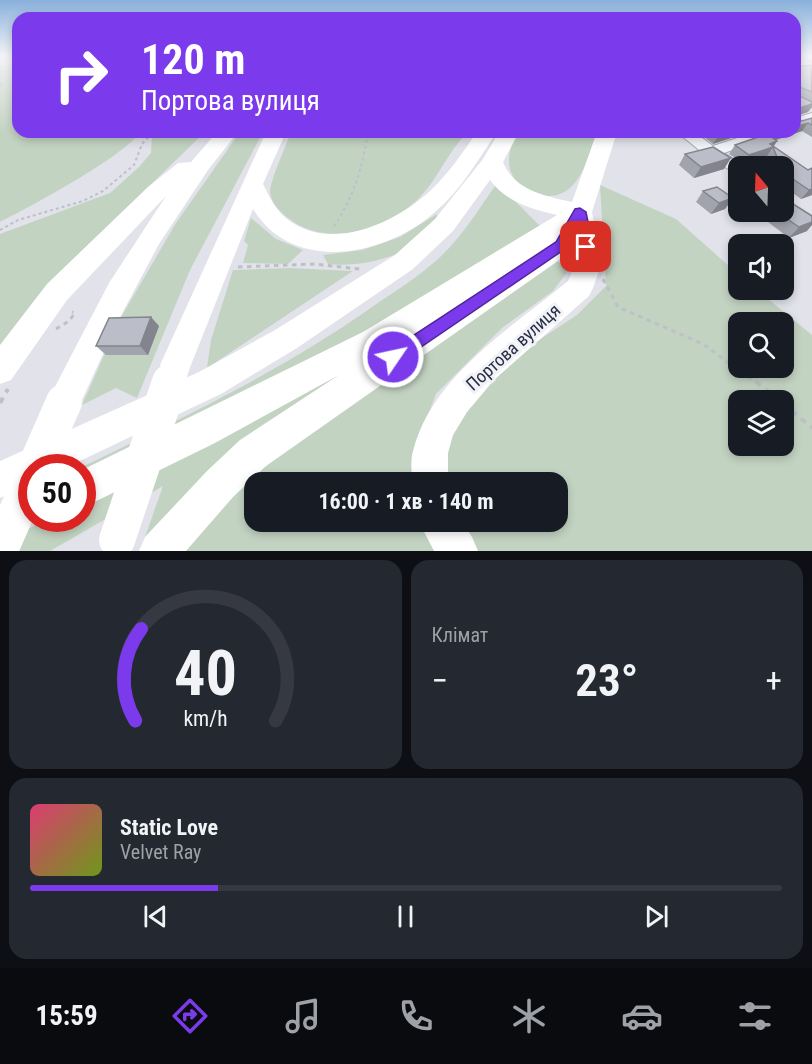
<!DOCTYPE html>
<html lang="uk">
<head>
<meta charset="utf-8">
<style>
	body { margin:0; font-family:"Roboto Condensed",sans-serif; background:#242831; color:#f1f3f6; height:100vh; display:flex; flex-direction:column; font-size:22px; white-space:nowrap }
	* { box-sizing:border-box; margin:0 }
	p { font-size:20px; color:#9ea1a6 }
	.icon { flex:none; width:33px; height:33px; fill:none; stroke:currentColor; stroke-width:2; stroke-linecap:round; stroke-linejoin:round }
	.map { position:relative; height:551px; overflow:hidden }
	.panel { display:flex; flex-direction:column; gap:9px; padding:9px; background:#0d0f14; flex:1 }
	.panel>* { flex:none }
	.banner { position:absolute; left:12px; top:12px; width:789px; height:126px; border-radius:18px; box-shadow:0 3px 9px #0003; background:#7c3aed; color:#fff; overflow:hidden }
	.needle { width:39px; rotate:341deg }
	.tools { position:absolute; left:728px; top:156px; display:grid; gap:12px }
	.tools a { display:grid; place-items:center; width:66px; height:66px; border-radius:12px; background:#171b24; box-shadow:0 3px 9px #0003; font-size:30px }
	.speed { position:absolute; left:18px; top:454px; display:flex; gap:12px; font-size:30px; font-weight:700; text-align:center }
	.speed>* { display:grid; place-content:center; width:78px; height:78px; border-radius:50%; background:#171b24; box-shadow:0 3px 9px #0003; line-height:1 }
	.speed .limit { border:9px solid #d22; background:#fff; color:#111 }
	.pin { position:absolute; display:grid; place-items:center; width:51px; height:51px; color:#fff; margin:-26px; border-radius:12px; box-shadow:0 3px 9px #0006 }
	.me { position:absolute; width:66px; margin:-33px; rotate:56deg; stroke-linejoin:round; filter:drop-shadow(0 0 4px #0008) }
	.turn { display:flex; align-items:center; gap:21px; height:126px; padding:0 30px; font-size:27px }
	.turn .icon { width:78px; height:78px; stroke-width:2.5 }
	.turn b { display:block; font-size:42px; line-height:51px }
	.big { font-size:45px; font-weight:700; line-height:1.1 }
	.panel .widget { flex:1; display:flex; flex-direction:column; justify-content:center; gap:9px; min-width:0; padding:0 21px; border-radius:18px; background:#242831 }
	.panel .dial { align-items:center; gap:0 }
	.dial svg { height:156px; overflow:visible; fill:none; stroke:#363941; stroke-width:7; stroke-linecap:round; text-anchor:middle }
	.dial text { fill:#f1f3f6; stroke:none }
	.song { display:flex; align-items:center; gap:18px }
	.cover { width:72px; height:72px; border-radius:9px; background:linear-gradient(135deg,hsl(340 70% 55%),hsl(80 70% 35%)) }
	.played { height:6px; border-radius:3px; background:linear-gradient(90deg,#7c3aed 25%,#363941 25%) }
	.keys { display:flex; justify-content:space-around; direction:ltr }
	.heat { display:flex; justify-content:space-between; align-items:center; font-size:33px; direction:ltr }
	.panel .tiles { flex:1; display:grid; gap:9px; grid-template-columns:1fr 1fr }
	.widget:last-child { grid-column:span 2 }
	.trip { position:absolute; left:244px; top:472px; width:324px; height:60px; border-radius:18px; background:#171b24; box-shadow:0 3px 9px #0003; font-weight:700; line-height:60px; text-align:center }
	.tab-bar { display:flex; height:96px; justify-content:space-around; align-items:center; background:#090b0e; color:#9ea1a6 }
	.tab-bar .icon { width:42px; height:42px }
	.tab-bar .active { color:#7c3aed }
	.tab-bar b { font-size:27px; color:#f1f3f6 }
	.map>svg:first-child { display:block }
	.green { fill:#c3d3c2; fill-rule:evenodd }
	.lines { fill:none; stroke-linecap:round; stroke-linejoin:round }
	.street-casing { stroke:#a6a8b4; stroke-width:2 }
	.path-far2 { stroke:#bec0c8; stroke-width:2; stroke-dasharray:3 3; stroke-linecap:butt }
	.path-far1 { stroke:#bec0c8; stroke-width:3; stroke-dasharray:4.5 4.5; stroke-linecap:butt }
	.path { stroke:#bec0c8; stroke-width:4; stroke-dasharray:6 6; stroke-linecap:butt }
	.street { fill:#f3f4f8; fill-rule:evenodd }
	.secondary { fill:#fff; fill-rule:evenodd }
	.secondary-bridge-far1 { stroke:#fff; stroke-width:28 }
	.secondary-bridge { stroke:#fff; stroke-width:36 }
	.wall { fill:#a1a3ad }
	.shaded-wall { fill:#83848d }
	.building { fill:#bbbdc9; stroke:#83848d; stroke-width:1.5 }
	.route { fill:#7c3aed; stroke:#51269a; stroke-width:1.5 }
	.labels { text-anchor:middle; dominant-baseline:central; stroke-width:6; stroke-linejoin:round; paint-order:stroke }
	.street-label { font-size:18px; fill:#292d41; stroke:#f0f2f7 }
</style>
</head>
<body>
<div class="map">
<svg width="812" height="551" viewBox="0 0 812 551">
	<rect width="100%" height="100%" fill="#e1e2ea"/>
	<path class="green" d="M18,63V132H140C125,156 28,208 0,222V66Z
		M155,132H205L46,286L0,348V234L110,193L139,167L151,153L152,135Z
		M240,132H263L190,270L137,398L116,388L82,405L120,319L176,223Z
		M291,132H468C447,152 437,182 415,202C383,231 325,248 288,218C280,212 272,204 270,193C269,183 287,144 291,132Z
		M517,132H597C590,150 586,172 572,186C554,205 520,195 511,172C506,159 511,144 517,132Z
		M497,183L541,227L394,319L83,484L82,468H80C180,419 280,372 372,307C394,292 418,277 438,259C462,237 479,209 497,183Z
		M600,185L676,219L738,274V290H757L812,335V551H469L453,522H558V483H444L443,449L493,370L577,315L606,286ZM738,322H783V368H738ZM738,400H783V446H738Z
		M437,214V221C431,229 423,240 415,245C390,260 356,267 328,264L323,255L362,250L400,237Z
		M251,218L276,239L303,250L288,264L243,263L248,245L244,241Z
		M557,262L564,263L568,271L553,291L503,327L436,394L419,439L417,483H255V522H431L447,551H181L211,515L277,456Z
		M289,268L353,271L207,368L211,340L233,270Z
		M390,341L140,551L163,486L50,551H0V543L48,519H82L83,502Z"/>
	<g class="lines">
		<g class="street-casing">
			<path id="street" d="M795,56H800L812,64V74L795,64Z
				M812,113V122L795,127V118Z
				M677,132H694L713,146L756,132H777L775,135L724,153L744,166H738V175L704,154Z"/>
		</g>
		<path class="path-far2" d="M0,73L4,66
			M0,84H4L0,87
			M334,226C354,197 363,166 368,132
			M0,230L18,220L83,201L103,191L134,165L142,144L153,132"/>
		<path class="path-far1" d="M238,267L315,264L360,269
			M603,279L618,307L703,344L758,384
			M56,329L69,321L75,313L72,312"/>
		<path class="path" d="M756,382L780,400
			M0,403L8,389
			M783,403L812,428"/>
		<use href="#street" class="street"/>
		<path class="secondary" d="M217,132H238L208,170L159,244L118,321L76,413L64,418L52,413L47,402L109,283L166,196L67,300L11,380L0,384V345L47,284L148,187L178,163L191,162Z
			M266,132H286L263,184C269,196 275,209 286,218C329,254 396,223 431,190C449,173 463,152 477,132H497C478,160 461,190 435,212C386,256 293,275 253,209L187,375L176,379L165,375L160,365Z
			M499,132H519L503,162C514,190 544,196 572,202L597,132H617L592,212L601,265L593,288L589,296L494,380L467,412L453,435L448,453V483H412C412,473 410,461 413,451C432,376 511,328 568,281L575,265L570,230L556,239L566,241L570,248L566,255L266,466L233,497L186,551H139L145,537L207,471L240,440L339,375L213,444L82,508V470L363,332L557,215C531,209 506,202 490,180L453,231L413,269L297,348L221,394L65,468H32V484L0,498V461L199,372L275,330L395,255L435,219L483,159Z
			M419,522H462L472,537L478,551H434Z"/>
		<path class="secondary-bridge-far1" d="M170,384L176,365"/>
		<path class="secondary-bridge" d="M35,468L64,402
			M117,540L170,382
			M0,550L32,477"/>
	</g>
	<path class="wall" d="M812,65V107L808,112L799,115V119L802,121L812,118V137L802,131L776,140L777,141L774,146L808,170L812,168V195L801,199L783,186V166H771L767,156L743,163L729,154L735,145L795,132V67Z
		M698,132H749L713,144Z
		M685,154L724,169L694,178L679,165Z
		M703,191L733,198L725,209L711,214L696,202Z
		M770,212H783L807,231L789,238L764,219Z
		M159,326L148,355H106L96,346Z"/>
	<path class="shaded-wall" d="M812,104V107L808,112L795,116L799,108Z
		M808,123L802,131L775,140L777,141L767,156L743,163L749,155L773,134L781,132H795V127Z
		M728,132H749L713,144L719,135Z
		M731,158L724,169L694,178L701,167Z
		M790,177L783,186V180Z
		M812,189V195L801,199L809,190Z
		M733,198L725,209L711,214L719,203Z
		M812,222V225L807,231L789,238L799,227Z
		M151,317L159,326L148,355L140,346Z"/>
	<path class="building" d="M811,65L812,92L800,87V96L812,102V104L799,108V119L802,121L812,118V125L808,123L795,127V67Z
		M714,132H728L719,135Z
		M773,132H781L773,134L777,137L773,138L777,141L770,144L808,170L812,168V189L809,190L790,177L783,180V166H777L780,165L773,147L749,155L735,145Z
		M713,147L731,158L701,167L685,154Z
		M717,187L733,198L719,203L703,191Z
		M790,202L812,216V222L799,227L777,212H783V204Z
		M151,317L140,346H96L109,318Z"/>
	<linearGradient id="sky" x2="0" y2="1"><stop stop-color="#89b0dc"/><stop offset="0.42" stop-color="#f2f2f6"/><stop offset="1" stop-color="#f2f2f6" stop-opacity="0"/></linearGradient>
	<rect width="812" height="133" fill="url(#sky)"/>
	<path class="route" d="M580,208L586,212L593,247L591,250H581L576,229L565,249L399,362L393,364L388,362L385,357L388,352L556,242L575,209Z"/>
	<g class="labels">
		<g class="street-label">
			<text transform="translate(513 347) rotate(-42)">Портова вулиця</text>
		</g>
	</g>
</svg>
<div class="tools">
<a><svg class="needle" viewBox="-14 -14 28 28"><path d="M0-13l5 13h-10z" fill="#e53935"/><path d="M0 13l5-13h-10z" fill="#9ea1a6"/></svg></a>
<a><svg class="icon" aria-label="sound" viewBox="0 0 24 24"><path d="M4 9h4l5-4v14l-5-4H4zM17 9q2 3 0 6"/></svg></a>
<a><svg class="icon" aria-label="search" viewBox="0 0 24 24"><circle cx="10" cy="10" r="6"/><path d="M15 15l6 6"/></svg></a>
<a><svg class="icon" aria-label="layers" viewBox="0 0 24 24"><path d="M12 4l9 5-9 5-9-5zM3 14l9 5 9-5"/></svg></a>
</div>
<div class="speed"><div class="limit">50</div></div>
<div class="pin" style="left:586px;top:247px;background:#d93025"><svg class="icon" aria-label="arrive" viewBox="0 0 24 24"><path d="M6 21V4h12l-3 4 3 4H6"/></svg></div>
<svg class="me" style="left:393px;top:357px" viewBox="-20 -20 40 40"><circle r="17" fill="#7c3aed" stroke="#fff" stroke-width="3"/><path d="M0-11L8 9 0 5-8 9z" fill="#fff"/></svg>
<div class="trip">16:00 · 1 хв · 140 m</div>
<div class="banner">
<div class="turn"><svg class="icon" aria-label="right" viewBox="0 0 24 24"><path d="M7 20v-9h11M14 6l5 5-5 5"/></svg><div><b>120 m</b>Портова вулиця</div></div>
</div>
</div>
<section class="panel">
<div class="tiles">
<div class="widget dial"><svg viewBox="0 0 100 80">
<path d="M14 69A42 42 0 1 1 86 69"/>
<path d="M14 69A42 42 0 0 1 17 22" stroke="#7c3aed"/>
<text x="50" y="56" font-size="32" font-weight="700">40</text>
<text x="50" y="72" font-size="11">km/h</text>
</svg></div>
<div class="widget"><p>Клімат</p>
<div class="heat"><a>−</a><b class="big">23°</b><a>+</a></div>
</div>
<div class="widget">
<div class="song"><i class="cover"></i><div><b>Static Love</b><p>Velvet Ray</p></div></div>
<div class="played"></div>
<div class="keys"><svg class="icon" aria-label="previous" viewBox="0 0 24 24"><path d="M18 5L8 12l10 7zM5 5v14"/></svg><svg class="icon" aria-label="pause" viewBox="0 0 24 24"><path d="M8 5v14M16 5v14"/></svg><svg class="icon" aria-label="next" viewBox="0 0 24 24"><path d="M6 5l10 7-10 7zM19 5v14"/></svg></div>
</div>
</div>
</section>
<nav class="tab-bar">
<b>15:59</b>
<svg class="icon active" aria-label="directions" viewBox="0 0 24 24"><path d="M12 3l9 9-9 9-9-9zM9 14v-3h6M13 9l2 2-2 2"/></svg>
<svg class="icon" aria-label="music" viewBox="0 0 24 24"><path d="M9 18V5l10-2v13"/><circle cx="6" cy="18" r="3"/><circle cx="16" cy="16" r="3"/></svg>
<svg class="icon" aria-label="phone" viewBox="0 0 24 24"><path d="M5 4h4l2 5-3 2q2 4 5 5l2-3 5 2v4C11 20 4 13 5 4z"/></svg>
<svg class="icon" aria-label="climate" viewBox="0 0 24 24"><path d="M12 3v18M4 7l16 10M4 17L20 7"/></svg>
<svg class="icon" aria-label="car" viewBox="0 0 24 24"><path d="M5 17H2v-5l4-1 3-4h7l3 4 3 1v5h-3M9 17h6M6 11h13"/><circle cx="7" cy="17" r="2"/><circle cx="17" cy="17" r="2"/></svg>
<svg class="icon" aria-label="filters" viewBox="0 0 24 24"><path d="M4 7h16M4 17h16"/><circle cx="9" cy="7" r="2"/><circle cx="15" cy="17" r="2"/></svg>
</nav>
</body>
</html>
